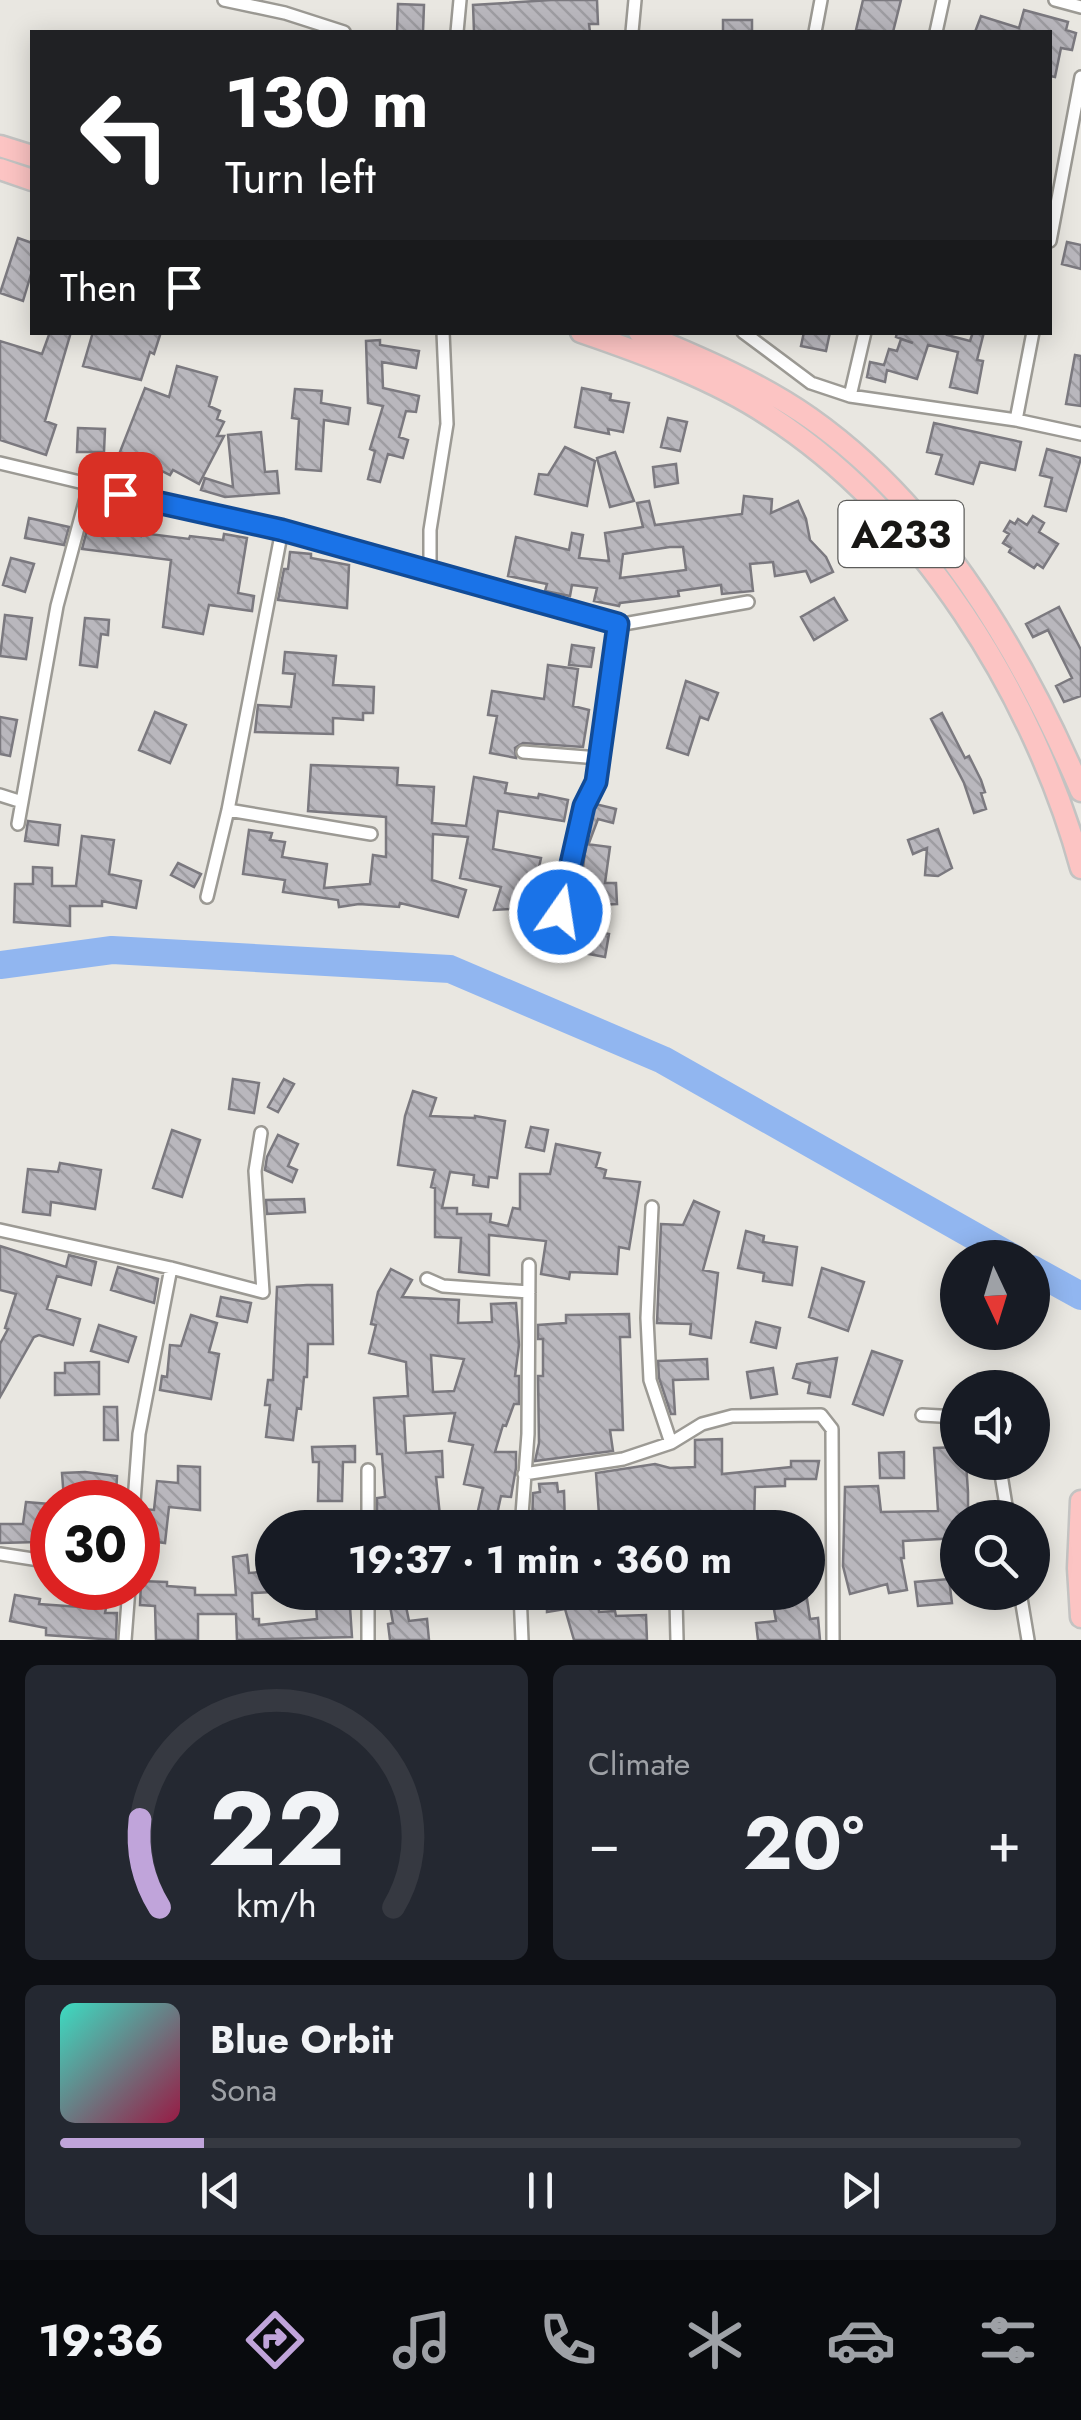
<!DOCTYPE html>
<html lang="en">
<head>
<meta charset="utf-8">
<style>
	body { margin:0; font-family:Jost,sans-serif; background:#242831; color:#f1f3f6; height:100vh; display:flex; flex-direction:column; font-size:38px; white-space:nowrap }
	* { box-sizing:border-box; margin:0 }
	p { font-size:32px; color:#9ea1a6 }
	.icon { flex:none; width:55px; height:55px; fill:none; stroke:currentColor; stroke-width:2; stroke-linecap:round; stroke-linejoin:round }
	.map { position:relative; height:1640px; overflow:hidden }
	.sheet { display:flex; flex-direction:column; gap:25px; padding:25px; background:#0d0f14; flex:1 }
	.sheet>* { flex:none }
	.top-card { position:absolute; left:30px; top:30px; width:1022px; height:305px; border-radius:0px; box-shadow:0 5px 25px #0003; background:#202124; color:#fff; overflow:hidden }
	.needle { width:65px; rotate:176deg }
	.controls { position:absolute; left:940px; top:1240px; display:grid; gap:20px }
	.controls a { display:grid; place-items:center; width:110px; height:110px; border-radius:50%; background:#171b24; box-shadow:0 5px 25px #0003; font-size:50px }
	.speed { position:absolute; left:30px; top:1480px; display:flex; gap:20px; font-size:50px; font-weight:700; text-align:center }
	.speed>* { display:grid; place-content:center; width:130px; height:130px; border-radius:50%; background:#171b24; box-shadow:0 5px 25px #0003; line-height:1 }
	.speed .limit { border:15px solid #d22; background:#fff; color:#111 }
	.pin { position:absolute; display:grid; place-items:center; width:85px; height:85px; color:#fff; margin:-42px; border-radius:20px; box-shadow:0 5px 15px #0006 }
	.me { position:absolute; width:110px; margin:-55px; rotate:13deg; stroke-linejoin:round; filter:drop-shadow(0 0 8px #0008) }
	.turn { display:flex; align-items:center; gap:35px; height:210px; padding:0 30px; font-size:45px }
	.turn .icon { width:130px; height:130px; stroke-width:2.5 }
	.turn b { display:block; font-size:70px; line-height:85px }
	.then { display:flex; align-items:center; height:95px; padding:0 30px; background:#0003; gap:20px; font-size:38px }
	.big { font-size:75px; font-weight:700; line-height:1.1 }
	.sheet .tile { flex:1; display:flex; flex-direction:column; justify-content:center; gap:15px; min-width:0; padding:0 35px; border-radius:15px; background:#242831 }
	.sheet .dial { align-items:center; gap:0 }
	.dial svg { height:260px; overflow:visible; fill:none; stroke:#363941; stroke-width:7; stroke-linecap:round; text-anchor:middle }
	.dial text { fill:#f1f3f6; stroke:none }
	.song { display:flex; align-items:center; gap:30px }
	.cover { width:120px; height:120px; border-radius:15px; background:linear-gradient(135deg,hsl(170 70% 55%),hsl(340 70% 35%)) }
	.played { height:10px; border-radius:5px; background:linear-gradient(90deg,#c0a4da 15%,#363941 15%) }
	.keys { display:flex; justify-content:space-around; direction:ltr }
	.heat { display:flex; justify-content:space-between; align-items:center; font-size:55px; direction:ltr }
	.sheet .tiles { flex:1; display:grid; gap:25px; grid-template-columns:1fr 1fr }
	.tile:last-child { grid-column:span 2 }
	.trip { position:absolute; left:255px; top:1510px; width:570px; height:100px; border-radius:50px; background:#171b24; box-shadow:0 5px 25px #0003; font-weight:700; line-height:100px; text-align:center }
	.menu { display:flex; height:160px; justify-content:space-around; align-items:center; background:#090b0e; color:#9ea1a6 }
	.menu .icon { width:70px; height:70px }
	.menu .current { color:#c0a4da }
	.menu b { font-size:45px; color:#f1f3f6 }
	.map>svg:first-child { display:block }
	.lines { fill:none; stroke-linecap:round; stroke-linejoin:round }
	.river { stroke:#91b6f0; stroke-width:28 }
	.building { fill:url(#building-back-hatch); stroke:#7b797f; stroke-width:2.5; fill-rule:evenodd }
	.minor-casing { stroke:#9c9a94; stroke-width:16 }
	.trunk-casing { stroke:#c3c3c2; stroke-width:25 }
	.minor { stroke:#fff; stroke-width:11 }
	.trunk { stroke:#fcc4c3; stroke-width:20 }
	.route-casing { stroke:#114b97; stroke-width:25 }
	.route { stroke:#1a73e8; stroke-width:18 }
	.labels { text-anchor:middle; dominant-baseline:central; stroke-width:8; stroke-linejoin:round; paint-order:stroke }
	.shield { fill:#fff; stroke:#5d5d5b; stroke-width:2.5 }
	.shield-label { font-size:38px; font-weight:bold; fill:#181715 }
</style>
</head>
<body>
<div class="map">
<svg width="1081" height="1640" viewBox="0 0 1081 1640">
	<defs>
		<pattern id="building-back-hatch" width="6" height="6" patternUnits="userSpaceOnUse" patternTransform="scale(2.5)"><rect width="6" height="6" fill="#b9b7bd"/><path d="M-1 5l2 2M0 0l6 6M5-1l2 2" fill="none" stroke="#9e9da2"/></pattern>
	</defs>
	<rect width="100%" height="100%" fill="#e9e7e1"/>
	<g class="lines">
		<path class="river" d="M0,965L112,950L450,969L663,1060L1013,1258
			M1032,1269L1081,1296"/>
	</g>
	<path class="building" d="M551,0H597L598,24H589L590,32H474L473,5Z
		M863,0H901L893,32L856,30Z
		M398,4L424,5L423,32H397Z
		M1024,10L1068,22L1066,30L1076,33L1072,50L1061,48L1055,77L1050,76V32H975L981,16L1019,28Z
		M723,20H752V32H723Z
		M18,238L32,243V271L23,301L0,293Z
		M1067,242L1081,245V269L1062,264Z
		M50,332H71L45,421L56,425L46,455L0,440V341L42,354Z
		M93,332H161L154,354L150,352L141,380L83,366Z
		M804,332H830L826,351L801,346Z
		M897,332H948L947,335L970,341L973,332H984L977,360L983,361L977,393L950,387L958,352L928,345L917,379L887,370L885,382L867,377L870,362L884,365L889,349L897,351L901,339L913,343L896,337Z
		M380,340V345L419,351L416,368L382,362L383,388L419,396L416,412L406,411L399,437L408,440L403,458L388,454L380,482L368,479L375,451L370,449L383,406L368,403L366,341Z
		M1075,355L1081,356V406L1066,404Z
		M177,366L217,377L209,406L220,411L217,419L224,422L217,436H224L199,484L173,470L170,475L144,462L139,472L116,462L145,388L169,397Z
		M582,388L611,394L610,400L629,403L623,432L608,429L609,434L575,427Z
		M295,389L322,391L321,403L350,408L348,424L324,420L321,471L296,469L299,419L292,418Z
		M668,418L687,422L680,451L661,447Z
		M934,423L1021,442L1015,470L980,462L973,484L936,474L942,455L927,452Z
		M78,428L105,429L104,452H77Z
		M261,432L265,472L277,471L279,493L225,497L201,490L205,478L233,487L228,435Z
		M565,447L595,461L587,506L535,494L539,474L548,475Z
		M1047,449L1081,458L1066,511L1045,506L1052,478L1040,475Z
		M615,452L634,501L610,507L597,458Z
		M676,464L678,483L655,487L653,467Z
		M96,496L115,500L109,530L141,536L142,533L189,539L190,536L223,540L224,534L247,538L238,593L254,596L252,611L209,605L203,634L163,627L171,560L82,549Z
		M744,496L772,499L771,513L798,501L806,519L810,540L826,557L833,572L811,582L806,571L775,576L773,562L750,564L753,591L722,594L721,585L678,591L679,596L620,603L619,606L594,601L597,588L572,585L570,596L545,591L547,584L508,576L516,537L569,550L572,533L583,535L579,558L609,561L605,533L643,527L637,503L649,501L655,525L742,514ZM670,547H683L686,570L620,578L623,554Z
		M1033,516L1044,523L1039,532L1058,544L1043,568L1037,564L1034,568L1009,552L1011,548L1003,543L1009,534L1004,531L1010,521L1015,524L1018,519L1027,525Z
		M29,518L69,527L64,545L25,538Z
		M290,552L311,554V558L349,565L347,608L278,600L284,569H288Z
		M11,558L34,564L25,592L3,585Z
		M834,598L847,620L814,640L801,617Z
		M1059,607L1081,650V696L1064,702L1056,686L1072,678L1048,630L1033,637L1026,624Z
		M5,615L32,618L26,659L0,656Z
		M85,618L109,620L108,635L101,634L97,667L80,665Z
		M572,645L594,648L591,667L569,665Z
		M285,652L336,656L333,685L374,687L373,713H363V720L333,718V734L255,732L258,705L291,707L295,674L283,673Z
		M548,665L578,669L573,706L589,710L583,747L523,743L515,748L516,758L490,753L497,716L488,715L492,691L544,699Z
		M686,681L718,693L708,720L700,717L688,755L667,748Z
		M155,712L186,725L170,763L139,750Z
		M942,713L965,758L969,756L981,780L985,792L981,793L986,809L974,813L964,783L931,719Z
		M0,717L17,720L10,756L0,754Z
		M311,765L398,768L397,785L434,787L432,823L466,826L474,777L507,783L505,793L538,798L539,794L568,800L564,821L498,811L493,849L541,858L537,877L552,880L548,906L528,902L526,908L494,910L501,887L460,878L468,837L433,834L432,880L466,890L458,917L400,903L399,907L359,904L339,907L338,900L283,892L285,880L243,874L249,830L272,833L270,840L285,842L282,857L327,864L324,888L370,884L373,855L386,857V817L308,811Z
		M595,804L616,809L613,823L598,819L589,843L585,842Z
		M28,821L60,825L58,845L25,841Z
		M938,829L952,868L938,876L925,875L927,848L913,854L908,840Z
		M82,836L114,840L109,874L141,881L136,908L102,901V906H70V926L14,922L15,884H33V867L52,868V886H76Z
		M586,844L610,847L605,883H616L617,904L577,906L576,884H581Z
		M178,863L201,874L194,887L171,875Z
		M571,927L609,934L605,957L567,950Z
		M233,1079L259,1083L254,1113L229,1109Z
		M284,1079L294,1084L278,1112L268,1107Z
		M413,1091L436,1098L430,1116L475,1118V1116L505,1121L497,1178L489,1177L488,1187L473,1185L474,1175L450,1172L442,1208H457V1214H491L490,1222L508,1226L513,1208L520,1209V1174H550L556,1144L600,1153L596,1167L606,1170L604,1178L640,1182L629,1249L619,1247L617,1274L570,1272L569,1279L541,1274L546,1241L489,1235V1275L459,1272L461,1238L435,1237V1188L431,1187L435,1170L398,1165L405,1116Z
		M531,1127L548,1130L544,1151L526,1147Z
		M172,1130L200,1140L182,1197L153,1188Z
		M278,1135L298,1144L288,1166L297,1170L292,1182L265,1170L267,1157Z
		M60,1163L101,1170L95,1209L51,1202L50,1215L23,1212L28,1169L58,1172Z
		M304,1199L305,1212L267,1214L266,1200Z
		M694,1201L719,1212L703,1270L718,1273L711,1338L690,1334L691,1324L657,1323L661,1224L683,1225Z
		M746,1231L764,1236L763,1242L797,1247L792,1285L763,1281L764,1273L738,1268Z
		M0,1246L66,1267L69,1255L96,1262L91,1285L57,1276L47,1309L80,1319L73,1345L39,1335L34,1337L0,1397V1344L8,1329L5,1328L16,1294L0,1290Z
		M118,1267L158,1279L154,1303L111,1290Z
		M822,1268L864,1282L848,1331L809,1317Z
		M391,1269L412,1280L402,1297L459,1300L458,1323L492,1322L491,1304L516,1303L519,1345L515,1376H519V1404H514L506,1426L503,1425L495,1452H516V1468L511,1497L501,1496L494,1528L475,1524L483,1488L464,1484L473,1445L449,1441L455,1413L404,1416L406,1453L442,1451L443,1477H436L440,1516L377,1521V1498L385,1497L382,1454H377L374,1398L408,1396L406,1362L369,1353L376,1325L371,1324L378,1292ZM431,1355L464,1359L454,1391L433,1392Z
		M307,1285H332L333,1344H308L307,1377H304L301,1409L297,1408L293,1440L266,1437L270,1405H265L268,1380H273L277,1287Z
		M221,1297L251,1303L247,1322L217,1316Z
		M629,1314L630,1337H620L623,1430H610L613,1451L535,1461L539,1443L538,1376H543V1339H538V1325L566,1323V1315Z
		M191,1315L217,1323L209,1352L219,1354L211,1399L160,1390L162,1376L167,1377L170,1345L181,1346Z
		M756,1322L780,1328L776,1348L751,1342Z
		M99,1325L136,1337L128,1362L91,1351Z
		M872,1351L902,1361L883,1415L853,1404Z
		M837,1358L830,1397L808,1393L810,1383L793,1378L797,1364Z
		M707,1359L708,1379L673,1380L675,1414H671L659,1378L658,1361Z
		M99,1362V1394L55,1395V1373H65V1363Z
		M773,1368L777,1394L751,1398L747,1372Z
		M104,1407H117L118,1440H104Z
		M722,1439V1474L791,1467V1461H819L816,1479H785V1486L755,1487L754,1524L699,1528L695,1522L645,1528H600L596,1473L655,1464L670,1468L695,1467V1440Z
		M355,1446V1462H343L342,1501H318L319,1462H313L312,1447Z
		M958,1447V1462H966L968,1492V1518H958V1538L903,1541L904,1558H901L907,1590L889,1593L887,1584L850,1594L843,1566L845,1487L878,1486L881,1512L938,1511L934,1448Z
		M904,1452V1478H880L879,1453Z
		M178,1466L200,1467V1510L169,1507L165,1543L141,1540L144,1509L154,1510L157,1481L178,1483Z
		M85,1472L117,1476L116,1497L102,1496V1502H88V1499L64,1500L62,1473Z
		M557,1483L558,1492L564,1491L565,1525L532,1526L533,1493L540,1492L539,1484Z
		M26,1502L49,1504L47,1525L36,1524L37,1542L0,1543V1524H23Z
		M247,1555L249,1573L272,1571V1592L252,1593L253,1619H259V1625L317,1619L315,1592H349L352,1637L237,1640L236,1614H198V1640H156L155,1606L140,1605L141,1581L167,1582V1586L195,1588V1595H236L233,1557Z
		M949,1579L952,1603L918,1606L915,1582Z
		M84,1588H110L105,1613H117L116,1640L46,1635V1628L10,1621L15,1595L40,1599L39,1604L80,1607Z
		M403,1592L409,1621L427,1619L429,1640H390L388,1624L393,1623L388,1594Z
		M547,1592H597L599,1612L615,1611L616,1616L646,1615L647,1640H574L565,1609L547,1612Z
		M771,1592H806L810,1619L818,1618L820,1640H758L756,1623L776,1621Z"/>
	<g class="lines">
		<g class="minor-casing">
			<path id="minor" d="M224,0L285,13L344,32
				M1055,0L1081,7
				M457,32L460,0
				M632,32L635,0
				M815,32L821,0
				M936,32L943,0
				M1050,241L1081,77
				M743,332L811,383L850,396L1016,420L1081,434
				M850,396L865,332
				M1016,420L1033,332
				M0,463L282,530L618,625L748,602
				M430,574V530L447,424L443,332
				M523,752L599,758
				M0,795L22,802
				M228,810L371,834
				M18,824L57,606L89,487
				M207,897L228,810L282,530
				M560,912L584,805L595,782L618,625
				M652,1207L647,1318L650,1380L671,1443
				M0,1230L171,1268L263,1292L255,1171L261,1133
				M427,1279L443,1286L529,1292
				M922,1415L958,1417
				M999,1462L1008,1518
				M368,1470V1528
				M524,1474L623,1459L671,1443L702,1424L732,1416L821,1415L832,1429L833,1640
				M134,1502L139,1434L171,1268
				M521,1528L528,1434L529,1265
				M0,1554L52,1562
				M368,1592V1640
				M520,1592L522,1640
				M1020,1592L1028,1640
				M676,1600L677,1640
				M125,1640L129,1588"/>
		</g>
		<g class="trunk-casing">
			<path id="trunk" d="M0,146L32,156
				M0,169L32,180
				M581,332C642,353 714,379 768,415C920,513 1034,696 1081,868
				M639,332C698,357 757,381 810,418C935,506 1022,653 1081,791
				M1081,1501L1078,1568L1081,1617"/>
		</g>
		<use href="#minor" class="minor"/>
		<use href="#trunk" class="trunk"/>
	</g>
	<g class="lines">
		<g class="route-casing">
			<path id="route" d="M120,494L282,530L618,624L596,782L584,806L560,912"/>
		</g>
		<use href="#route" class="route"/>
	</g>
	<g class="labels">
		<rect class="shield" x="838.5" y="501" width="125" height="66" rx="8"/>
		<g class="shield-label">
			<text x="901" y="534">A233</text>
		</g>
	</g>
</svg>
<div class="controls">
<a><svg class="needle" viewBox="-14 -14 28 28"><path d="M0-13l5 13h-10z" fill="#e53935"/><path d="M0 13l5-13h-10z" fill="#9ea1a6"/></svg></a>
<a><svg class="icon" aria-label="sound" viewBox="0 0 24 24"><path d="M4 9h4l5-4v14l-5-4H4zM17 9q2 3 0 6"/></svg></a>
<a><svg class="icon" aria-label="search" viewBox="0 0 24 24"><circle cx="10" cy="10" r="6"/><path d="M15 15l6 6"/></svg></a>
</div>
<div class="speed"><div class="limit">30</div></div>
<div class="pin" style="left:120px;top:494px;background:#d93025"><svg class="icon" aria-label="arrive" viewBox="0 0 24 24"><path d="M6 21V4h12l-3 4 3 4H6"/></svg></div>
<svg class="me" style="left:560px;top:912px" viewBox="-20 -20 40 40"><circle r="17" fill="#1a73e8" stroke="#fff" stroke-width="3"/><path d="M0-11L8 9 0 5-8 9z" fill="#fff"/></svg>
<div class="trip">19:37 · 1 min · 360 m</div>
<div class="top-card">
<div class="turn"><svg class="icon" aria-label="left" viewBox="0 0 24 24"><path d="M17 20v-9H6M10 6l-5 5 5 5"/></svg><div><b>130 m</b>Turn left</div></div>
<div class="then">Then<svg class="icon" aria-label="arrive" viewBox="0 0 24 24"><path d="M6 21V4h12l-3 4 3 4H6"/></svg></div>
</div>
</div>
<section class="sheet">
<div class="tiles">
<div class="tile dial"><svg viewBox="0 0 100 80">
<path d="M14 69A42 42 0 1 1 86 69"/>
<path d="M14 69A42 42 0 0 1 8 42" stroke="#c0a4da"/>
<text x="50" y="56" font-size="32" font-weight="700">22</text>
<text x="50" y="72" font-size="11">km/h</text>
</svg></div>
<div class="tile"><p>Climate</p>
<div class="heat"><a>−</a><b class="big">20°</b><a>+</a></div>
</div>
<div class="tile">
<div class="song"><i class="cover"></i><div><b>Blue Orbit</b><p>Sona</p></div></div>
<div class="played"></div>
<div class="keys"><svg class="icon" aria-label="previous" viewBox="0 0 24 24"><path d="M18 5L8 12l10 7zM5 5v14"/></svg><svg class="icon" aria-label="pause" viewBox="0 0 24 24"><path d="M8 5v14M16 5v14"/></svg><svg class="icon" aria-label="next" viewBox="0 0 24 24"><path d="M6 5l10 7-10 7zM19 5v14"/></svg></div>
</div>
</div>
</section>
<nav class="menu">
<b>19:36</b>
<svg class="icon current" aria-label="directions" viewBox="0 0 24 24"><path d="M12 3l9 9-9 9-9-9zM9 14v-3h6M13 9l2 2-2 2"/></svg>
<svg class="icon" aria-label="music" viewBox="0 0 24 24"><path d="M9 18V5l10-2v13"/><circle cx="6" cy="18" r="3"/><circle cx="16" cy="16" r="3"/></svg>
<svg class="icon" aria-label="phone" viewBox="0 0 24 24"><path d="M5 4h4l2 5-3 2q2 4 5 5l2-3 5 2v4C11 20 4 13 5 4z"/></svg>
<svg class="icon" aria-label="climate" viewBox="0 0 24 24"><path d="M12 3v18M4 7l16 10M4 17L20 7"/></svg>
<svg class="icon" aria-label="car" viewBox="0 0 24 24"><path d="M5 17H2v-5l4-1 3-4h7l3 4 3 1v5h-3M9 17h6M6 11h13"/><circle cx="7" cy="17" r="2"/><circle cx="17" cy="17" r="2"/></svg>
<svg class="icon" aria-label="filters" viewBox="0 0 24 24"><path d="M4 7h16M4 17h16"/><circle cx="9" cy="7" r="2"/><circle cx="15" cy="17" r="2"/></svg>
</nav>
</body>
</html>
